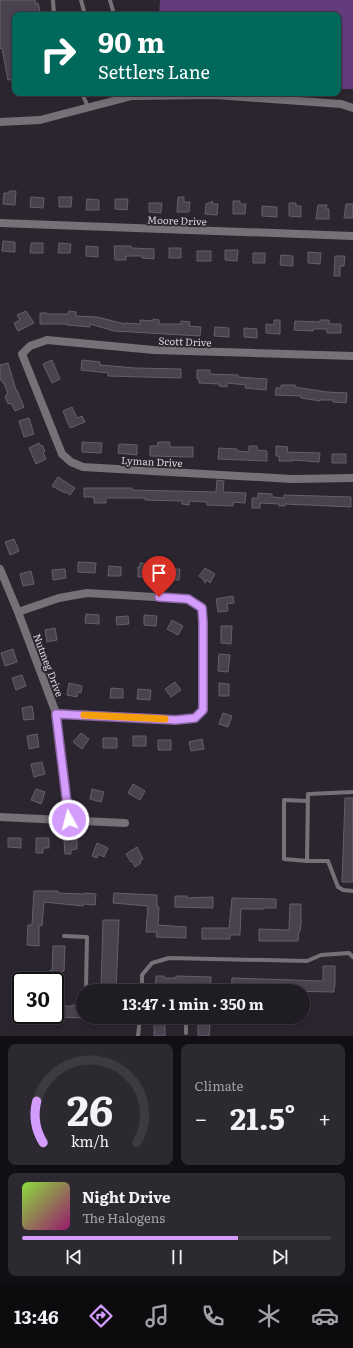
<!DOCTYPE html>
<html lang="en">
<head>
<meta charset="utf-8">
<style>
	body { margin:0; font-family:Literata,serif; background:#2d2931; color:#f1f3f6; height:100vh; display:flex; flex-direction:column; font-size:15px; white-space:nowrap }
	* { box-sizing:border-box; margin:0 }
	p { font-size:13px; color:#a2a1a6 }
	.icon { flex:none; width:22px; height:22px; fill:none; stroke:currentColor; stroke-width:2; stroke-linecap:round; stroke-linejoin:round }
	.map { position:relative; height:1036px; overflow:hidden }
	.side { display:flex; flex-direction:column; gap:8px; padding:8px; background:#120f14; flex:1 }
	.side>* { flex:none }
	.top-card { position:absolute; left:12px; top:12px; width:329px; height:84px; border-radius:8px; box-shadow:0 2px 6px #0003,0 0 0 1px #3d3a41; background:#00695c; color:#fff; overflow:hidden }
	.speed { position:absolute; left:12px; top:972px; display:flex; gap:8px; font-size:20px; font-weight:700; text-align:center }
	.speed>* { display:grid; place-content:center; width:52px; height:52px; border-radius:50%; background:#201c24; box-shadow:0 2px 6px #0003,0 0 0 1px #3d3a41; line-height:1 }
	.speed .limit { border:2px solid #111; border-radius:6px; background:#fff; color:#111 }
	.pin { position:absolute; display:grid; place-items:center; width:34px; height:34px; color:#fff; margin:-41px -17px; border-radius:50% 50% 50% 0; rotate:-45deg; box-shadow:0 0 4px #0007 }
	.pin .icon { rotate:45deg }
	.me { position:absolute; width:44px; margin:-22px; rotate:353deg; stroke-linejoin:round; filter:drop-shadow(0 0 3px #0008) }
	.turn { display:flex; align-items:center; gap:14px; height:84px; padding:0 20px; font-size:18px }
	.turn .icon { width:52px; height:52px; stroke-width:2.5 }
	.turn b { display:block; font-size:28px; line-height:34px }
	.big { font-size:30px; font-weight:700; line-height:1.1 }
	.side .card { flex:1; display:flex; flex-direction:column; justify-content:center; gap:6px; min-width:0; padding:0 14px; border-radius:8px; background:#2d2931 }
	.side .dial { align-items:center; gap:0 }
	.dial svg { height:104px; overflow:visible; fill:none; stroke:#3d3a41; stroke-width:7; stroke-linecap:round; text-anchor:middle }
	.dial text { fill:#f1f3f6; stroke:none }
	.song { display:flex; align-items:center; gap:12px }
	.cover { width:48px; height:48px; border-radius:6px; background:linear-gradient(135deg,hsl(90 70% 55%),hsl(320 70% 35%)) }
	.played { height:4px; border-radius:2px; background:linear-gradient(90deg,#d49cfc 70%,#3d3a41 70%) }
	.keys { display:flex; justify-content:space-around; direction:ltr }
	.heat { display:flex; justify-content:space-between; align-items:center; font-size:22px; direction:ltr }
	.side .tiles { flex:1; display:grid; gap:8px; grid-template-columns:1fr 1fr }
	.card:last-child { grid-column:span 2 }
	.trip { position:absolute; left:76px; top:984px; width:234px; height:40px; border-radius:20px; background:#201c24; box-shadow:0 2px 6px #0003,0 0 0 1px #3d3a41; font-weight:700; line-height:40px; text-align:center }
	.tab-bar { display:flex; height:64px; justify-content:space-around; align-items:center; background:#0d0b0e; color:#a2a1a6 }
	.tab-bar .icon { width:28px; height:28px }
	.tab-bar .active { color:#d49cfc }
	.tab-bar b { font-size:18px; color:#f1f3f6 }
	.map>svg:first-child { display:block }
	.green { fill:#633c7e }
	.building { fill:#4a434f; stroke:#665f6b }
	.lines { fill:none; stroke-linecap:round; stroke-linejoin:round }
	.lane { stroke:#757177; stroke-width:4 }
	.street { stroke:#757177; stroke-width:8 }
	.route-casing { stroke:#8a65a4; stroke-width:10 }
	.route { stroke:#d49cfc; stroke-width:7 }
	.slow { stroke:#f59e0b; stroke-width:7 }
	.labels { text-anchor:middle; dominant-baseline:central; stroke-width:4; stroke-linejoin:round; paint-order:stroke }
	.street-label { font-size:10px; fill:#dad6dd; stroke:#2b2530 }
</style>
</head>
<body>
<div class="map">
<svg width="353" height="1036" viewBox="0 0 353 1036">
	<rect width="100%" height="100%" fill="#2b2530"/>
	<path class="green" d="M160,0H353V89H338V15H159Z"/>
	<path class="building" d="M0,0H35L36,4L38,3L41,15H15V79L8,80L2,48L0,49Z
		M9,191H16L15,205L3,204L4,193H9Z
		M31,197L44,198L43,208L30,207Z
		M59,197H72L71,207H59Z
		M178,197H184V202H190L189,212H177Z
		M87,199L99,200V210H86Z
		M115,199H128L127,210L115,209Z
		M213,201L212,204H218L217,215L205,214L206,204Z
		M233,201H240V204H246L245,214H233Z
		M149,203H162L161,213L149,212Z
		M289,203H296V206H301V217L289,216Z
		M346,204H353V218H344Z
		M318,205H327L326,209H329V219H316Z
		M262,206L277,207V217L262,216Z
		M3,241L15,242V252L2,251Z
		M31,243H43V253H30Z
		M59,243L71,244L70,253H58Z
		M86,246L98,247V257L86,256Z
		M114,246H131V248L154,249V259L142,258V256H126V260H115Z
		M169,248H181V258H169Z
		M225,250H238L237,261L225,260Z
		M197,251H211V261H197Z
		M308,252L321,253L320,264L308,263Z
		M253,253H265V263H253Z
		M281,255L293,256V266L280,265Z
		M335,256H345L344,266H340V276H334Z
		M26,311L34,323L18,331L14,323L20,320L17,315Z
		M69,311L76,312V316L97,317L125,324V323L140,324V320L153,321V319L159,320V324H181V321L190,322L189,326L201,327L200,336L114,331L90,324V327L67,325V324H40V313H47V314H68Z
		M274,320H280V334L266,333V324L274,325Z
		M320,320H329V324H341V333H327V329H313V331L294,330L295,321L320,322Z
		M215,327L229,328V337L214,336Z
		M244,328L257,329V338L244,337Z
		M52,360L60,379L52,383L43,364Z
		M82,360L100,362V365L135,368L181,369V378L108,376V373L81,370Z
		M8,363L16,390H17L24,407L15,411L11,403L8,404L5,396L8,394L4,383H3L2,380H0V365Z
		M197,370H210V374L238,375V377L267,379L266,390L245,388L246,385L227,383V387L219,386V384L199,383V379H197Z
		M281,385H295V387L327,392L347,393L346,403L333,402V400H320V401L301,398V396L275,395L276,388H281Z
		M72,407L77,418L82,416L85,422L70,428L63,411Z
		M29,418L34,434L24,437L19,421Z
		M82,442L102,443L101,453L82,452Z
		M158,442H170V447H193V457L150,456V446H157Z
		M39,443L41,446L42,445L45,451L43,452L46,459L36,464L29,448Z
		M119,444L137,445V455L118,453Z
		M249,446H257V450L267,451V461L218,459L219,448L237,449V451L249,452Z
		M276,446L288,447L287,452L320,453L319,462L293,460V461H279V456H276Z
		M332,454H346V463H332Z
		M58,477L75,488L70,495L66,492L65,493L52,486Z
		M217,480L224,481L223,492L246,493L245,503L233,502V506L207,505V502L189,501V505L182,504V501L145,500V498H106V503H94V497H84V488H132V490L216,492Z
		M258,493L272,494V497L284,498V495L351,497V507L285,504V506H279V504L260,503V508H252V498H258Z
		M14,539L19,551L10,555L5,542Z
		M78,562L96,563L95,573L78,572Z
		M140,563L149,564V568H151L150,577H138V567H140Z
		M109,566L121,567V576H108Z
		M205,568L215,574L210,583L207,580L205,583L203,579L199,576Z
		M65,569L66,578L53,580L52,570Z
		M166,569H180L179,580L166,579Z
		M31,571L34,584L23,586L20,574Z
		M233,596L234,603L227,604L228,611L218,612L216,599Z
		M86,614L99,615V624L85,623Z
		M144,615L157,616L156,626L144,625Z
		M128,616L129,624L117,625L116,617Z
		M172,620L183,626L178,635L167,629Z
		M221,626H232L231,644L221,643Z
		M55,628L57,640L47,642L45,630Z
		M13,649L17,662L5,666L1,653Z
		M219,654L230,655L228,672L218,671Z
		M22,675L26,686L16,690L12,678Z
		M175,682L181,690L171,697L165,689Z
		M69,683L82,686L81,693L78,692L77,697L67,695Z
		M219,683L229,684V696H219Z
		M111,688L123,689V698H110Z
		M138,689L151,690L150,700L137,699Z
		M32,706L34,719L24,720L22,708Z
		M223,713L232,716L228,727L219,724Z
		M81,733L89,739L82,749L73,742Z
		M37,734L39,747L29,749L27,736Z
		M133,736H146V746H133Z
		M103,738H117V748H103Z
		M202,739L204,749L191,751L189,742Z
		M158,740H171V750H158Z
		M42,762L45,774L34,777L31,764Z
		M133,784L145,791L140,800L128,793Z
		M36,789L45,792L41,804L31,800Z
		M92,789L104,792L101,802L90,799Z
		M345,798H353V882H342Z
		M8,838H21V848L8,847Z
		M36,838H49V848H43V853H36Z
		M77,839V849L71,850V854H65L64,840Z
		M97,843L108,848L104,857L98,854L97,858L92,856Z
		M137,847L143,859L140,861L141,863L135,867L132,861L131,862L126,854Z
		M34,891H58V893L83,894L84,893L96,894L95,905L83,904V906L44,902L42,926L39,925V946L27,945L28,925H32Z
		M114,893L157,895V907H159L158,925L186,927V938L156,937L157,932H146L148,906L113,903Z
		M175,896H187V898L213,897V908L175,907Z
		M232,898L276,899V908H264V909H241L240,935H230V939H202V928H229Z
		M290,904H301V924L300,931H299L298,941H259V929L289,930Z
		M103,920H119L116,990H101Z
		M53,946H65L64,971H62L60,999H55V981H49L50,970L52,971Z
		M323,966H335V986L334,987V992L231,990L232,978L323,981Z
		M156,976H164V978H176V976L211,977L210,991H200V989L166,988V991H155Z
		M72,1005L83,1006V1018L58,1017L59,1006H72Z
		M154,1024H165V1036H154Z
		M198,1025H210L209,1036H198Z"/>
	<g class="lines">
		<path class="lane" d="M53,0L54,15
			M81,0L85,15
			M110,0L114,15
			M82,93L88,107
			M353,792L308,794L307,861H328L338,887L343,890L353,891
			M307,861L284,859V800L308,801
			M64,936L87,937L86,988L89,991
			M142,991V975L152,963L169,958L307,961L321,955L349,953L353,957
			M186,1033V1017
			M138,1036L140,1017"/>
		<path class="street" d="M0,122L40,120L132,96L216,95L341,104L353,108
			M0,223L353,236
			M353,356L154,350L47,340L30,346L22,354L62,454L71,462L83,467L292,479L353,478
			M0,569L18,612L56,713L69,820
			M18,612L59,598L87,593L188,599L202,607L203,623V710L195,718L176,720L56,713
			M0,817L125,823"/>
	</g>
	<g class="lines">
		<g class="route-casing">
			<path id="route" d="M69,820L56,714L176,720L195,718L203,710V622L202,608L188,599L159,597"/>
		</g>
		<use href="#route" class="route"/>
		<path class="slow" d="M84,715L165,719"/>
	</g>
	<g class="labels">
		<g class="street-label">
			<text transform="translate(177 220) rotate(2)">Moore Drive</text>
			<text transform="translate(185 341) rotate(2)">Scott Drive</text>
			<text transform="translate(152 461) rotate(3)">Lyman Drive</text>
			<text transform="translate(49 665) rotate(69)">Nutmeg Drive</text>
		</g>
	</g>
</svg>
<div class="speed"><div class="limit">30</div></div>
<div class="pin" style="left:159px;top:597px;background:#d93025"><svg class="icon" aria-label="arrive" viewBox="0 0 24 24"><path d="M6 21V4h12l-3 4 3 4H6"/></svg></div>
<svg class="me" style="left:69px;top:820px" viewBox="-20 -20 40 40"><circle r="17" fill="#d49cfc" stroke="#fff" stroke-width="3"/><path d="M0-11L8 9 0 5-8 9z" fill="#fff"/></svg>
<div class="trip">13:47 · 1 min · 350 m</div>
<div class="top-card">
<div class="turn"><svg class="icon" aria-label="right" viewBox="0 0 24 24"><path d="M7 20v-9h11M14 6l5 5-5 5"/></svg><div><b>90 m</b>Settlers Lane</div></div>
</div>
</div>
<section class="side">
<div class="tiles">
<div class="card dial"><svg viewBox="0 0 100 80">
<path d="M14 69A42 42 0 1 1 86 69"/>
<path d="M14 69A42 42 0 0 1 9 37" stroke="#d49cfc"/>
<text x="50" y="56" font-size="32" font-weight="700">26</text>
<text x="50" y="72" font-size="11">km/h</text>
</svg></div>
<div class="card"><p>Climate</p>
<div class="heat"><a>−</a><b class="big">21.5°</b><a>+</a></div>
</div>
<div class="card">
<div class="song"><i class="cover"></i><div><b>Night Drive</b><p>The Halogens</p></div></div>
<div class="played"></div>
<div class="keys"><svg class="icon" aria-label="previous" viewBox="0 0 24 24"><path d="M18 5L8 12l10 7zM5 5v14"/></svg><svg class="icon" aria-label="pause" viewBox="0 0 24 24"><path d="M8 5v14M16 5v14"/></svg><svg class="icon" aria-label="next" viewBox="0 0 24 24"><path d="M6 5l10 7-10 7zM19 5v14"/></svg></div>
</div>
</div>
</section>
<nav class="tab-bar">
<b>13:46</b>
<svg class="icon active" aria-label="directions" viewBox="0 0 24 24"><path d="M12 3l9 9-9 9-9-9zM9 14v-3h6M13 9l2 2-2 2"/></svg>
<svg class="icon" aria-label="music" viewBox="0 0 24 24"><path d="M9 18V5l10-2v13"/><circle cx="6" cy="18" r="3"/><circle cx="16" cy="16" r="3"/></svg>
<svg class="icon" aria-label="phone" viewBox="0 0 24 24"><path d="M5 4h4l2 5-3 2q2 4 5 5l2-3 5 2v4C11 20 4 13 5 4z"/></svg>
<svg class="icon" aria-label="climate" viewBox="0 0 24 24"><path d="M12 3v18M4 7l16 10M4 17L20 7"/></svg>
<svg class="icon" aria-label="car" viewBox="0 0 24 24"><path d="M5 17H2v-5l4-1 3-4h7l3 4 3 1v5h-3M9 17h6M6 11h13"/><circle cx="7" cy="17" r="2"/><circle cx="17" cy="17" r="2"/></svg>
</nav>
</body>
</html>
